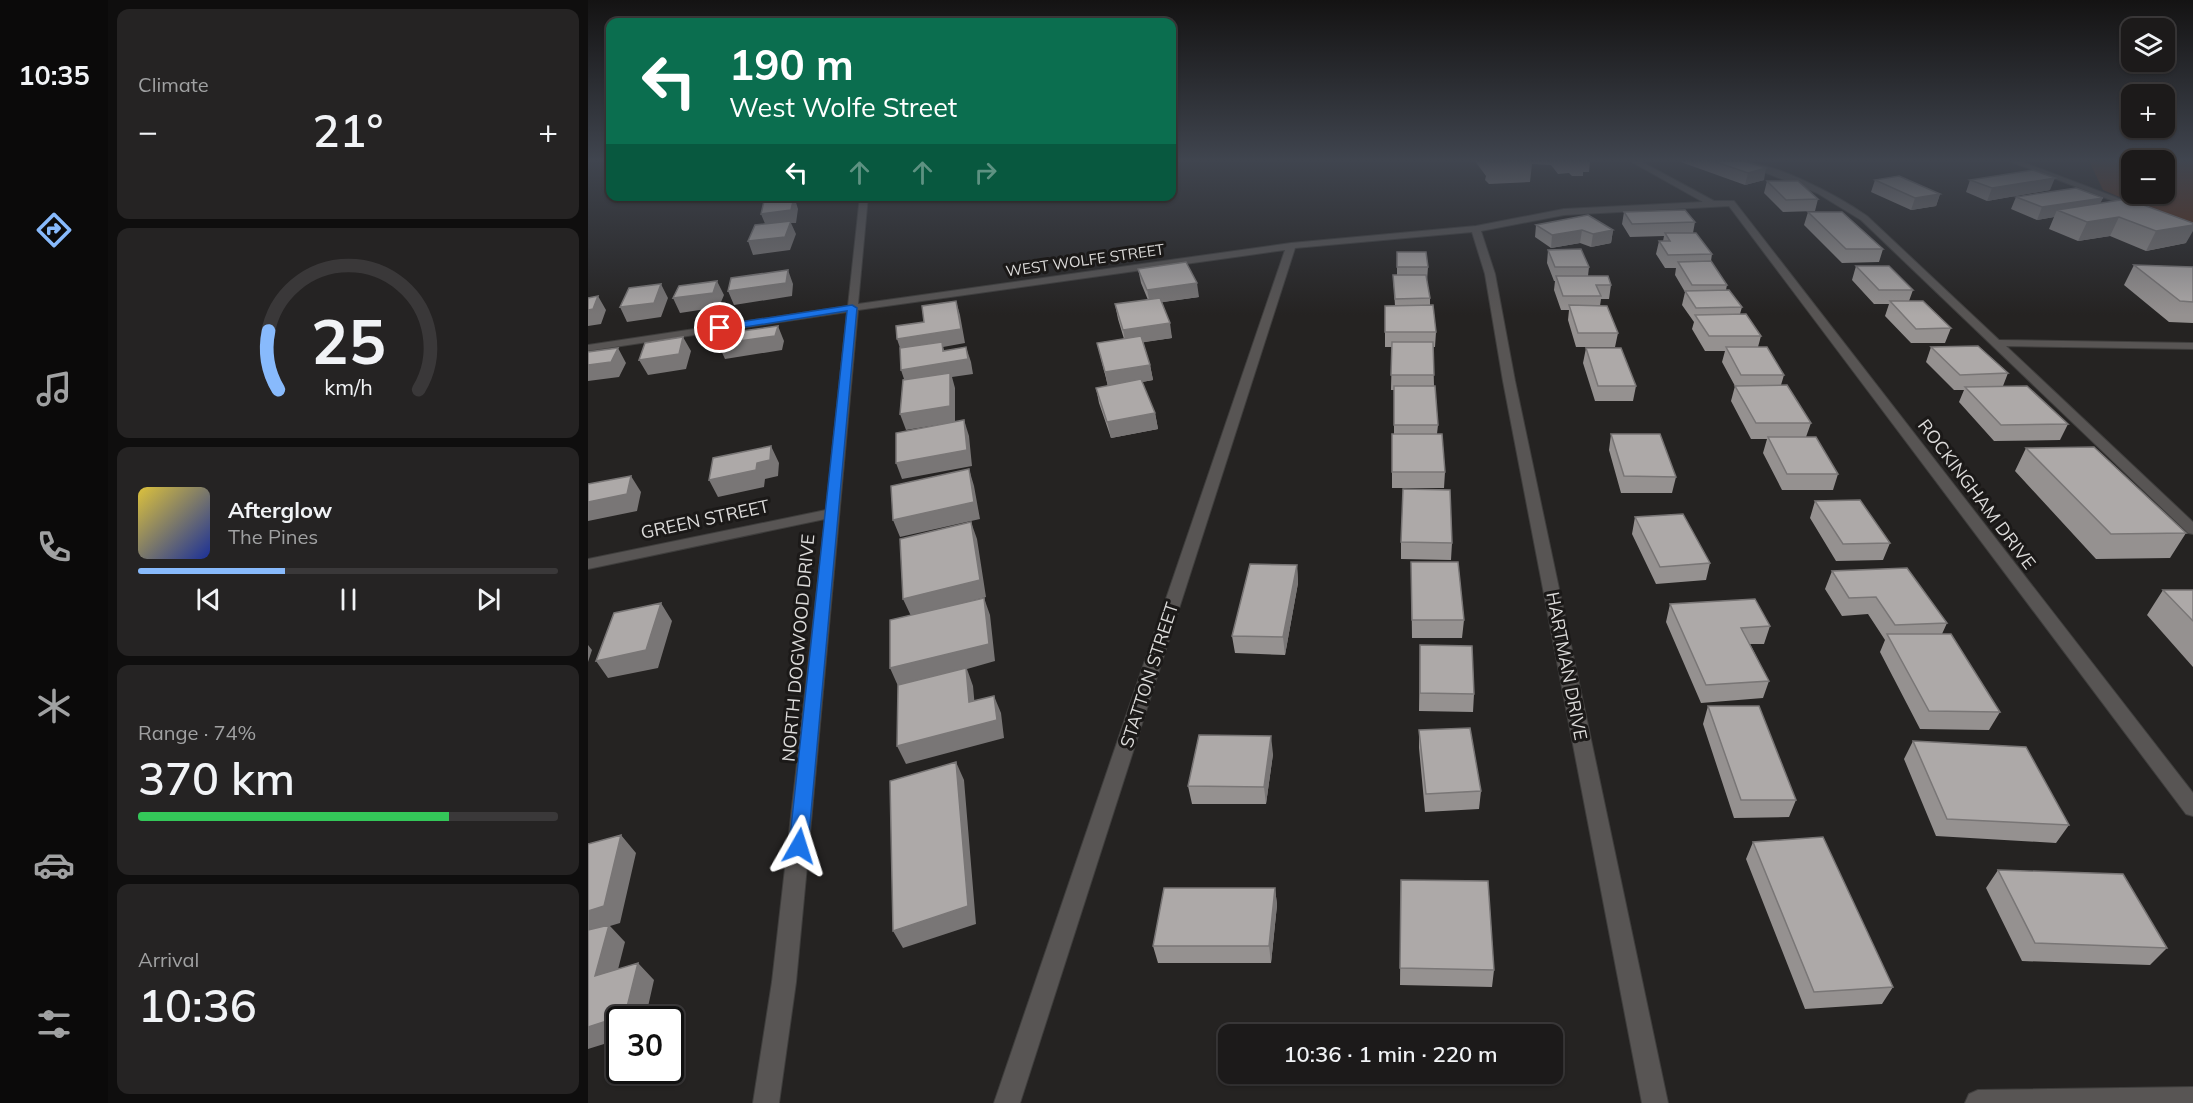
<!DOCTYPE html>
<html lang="en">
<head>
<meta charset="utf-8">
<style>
	body { margin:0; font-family:Mulish,sans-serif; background:#252323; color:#f1f3f6; height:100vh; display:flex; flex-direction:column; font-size:22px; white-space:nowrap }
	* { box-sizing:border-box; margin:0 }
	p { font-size:20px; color:#a0a1a2 }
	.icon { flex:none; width:33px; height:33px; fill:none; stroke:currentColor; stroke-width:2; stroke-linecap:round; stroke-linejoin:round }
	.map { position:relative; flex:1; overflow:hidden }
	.drawer { display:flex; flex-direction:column; gap:9px; padding:9px; background:#0f0e0e; width:480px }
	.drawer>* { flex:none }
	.banner { position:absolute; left:18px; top:18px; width:570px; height:183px; border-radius:12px; box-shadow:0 2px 4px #0004,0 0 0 2px #3a3839; background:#0b6e4f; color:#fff; overflow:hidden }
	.tools { position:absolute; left:1533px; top:18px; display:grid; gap:12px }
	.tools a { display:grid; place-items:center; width:54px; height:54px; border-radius:12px; background:#1c1a1a; box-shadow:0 2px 4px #0004,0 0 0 2px #3a3839; font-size:30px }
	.speed { position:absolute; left:18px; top:1006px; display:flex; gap:12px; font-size:30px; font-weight:700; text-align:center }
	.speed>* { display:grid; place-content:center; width:78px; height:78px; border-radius:50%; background:#1c1a1a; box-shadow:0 2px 4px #0004,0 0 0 2px #3a3839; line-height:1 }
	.speed .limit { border:3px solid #111; border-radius:9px; background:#fff; color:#111 }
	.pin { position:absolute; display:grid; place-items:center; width:51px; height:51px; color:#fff; margin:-26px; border:3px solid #fff; border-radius:50%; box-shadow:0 2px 6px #0007 }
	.me { position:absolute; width:66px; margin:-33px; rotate:6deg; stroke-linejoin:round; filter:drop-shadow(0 0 4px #0008) }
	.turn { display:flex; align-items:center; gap:21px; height:126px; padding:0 24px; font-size:27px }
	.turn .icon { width:78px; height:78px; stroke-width:2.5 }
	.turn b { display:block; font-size:42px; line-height:51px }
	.lanes { display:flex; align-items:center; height:57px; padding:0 24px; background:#0003; justify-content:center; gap:30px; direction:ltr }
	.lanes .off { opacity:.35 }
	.big { font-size:45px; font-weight:600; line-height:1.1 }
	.drawer .tile { flex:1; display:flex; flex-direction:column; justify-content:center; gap:9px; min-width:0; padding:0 21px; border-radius:12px; background:#252323 }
	.drawer .dial { align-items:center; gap:0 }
	.dial svg { height:156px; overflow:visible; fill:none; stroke:#3a3839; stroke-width:7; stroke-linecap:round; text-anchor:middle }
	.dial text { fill:#f1f3f6; stroke:none }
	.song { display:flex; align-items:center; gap:18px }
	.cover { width:72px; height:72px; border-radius:9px; background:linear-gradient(135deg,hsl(50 70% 55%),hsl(230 70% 35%)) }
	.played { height:6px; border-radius:3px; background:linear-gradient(90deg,#88bafc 35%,#3a3839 35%) }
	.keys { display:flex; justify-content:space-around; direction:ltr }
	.heat { display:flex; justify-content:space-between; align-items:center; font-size:33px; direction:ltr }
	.charge { height:9px; border-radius:4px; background:linear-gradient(90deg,#34c759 74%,#3a3839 0) }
	.trip { position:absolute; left:630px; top:1024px; width:345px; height:60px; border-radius:12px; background:#1c1a1a; box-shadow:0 2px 4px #0004,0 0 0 2px #3a3839; font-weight:600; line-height:60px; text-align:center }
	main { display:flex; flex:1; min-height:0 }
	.dock { display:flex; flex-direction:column; width:108px; justify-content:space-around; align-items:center; background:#0b0a0a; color:#a0a1a2 }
	.dock .icon { width:42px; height:42px }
	.dock .current { color:#88bafc }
	.dock b { font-size:27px; color:#f1f3f6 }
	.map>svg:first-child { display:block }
	.green { fill:#562a14 }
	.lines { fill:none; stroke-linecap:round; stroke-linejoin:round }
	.minor-casing { stroke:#3f3e3d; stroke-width:2 }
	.minor { fill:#585554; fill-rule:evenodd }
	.wall { fill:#959190 }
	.shaded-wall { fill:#797676 }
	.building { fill:#ada9a8; stroke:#797676; stroke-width:1.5 }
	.route { fill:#1a73e8; stroke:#114b97; stroke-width:1.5 }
	.labels { text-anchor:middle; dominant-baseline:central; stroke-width:6; stroke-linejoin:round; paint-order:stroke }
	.far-street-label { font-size:15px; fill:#dcdbda; stroke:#1b1918 }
	.street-label { font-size:18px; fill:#dcdbda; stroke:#1b1918 }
</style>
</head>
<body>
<main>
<nav class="dock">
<b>10:35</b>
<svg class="icon current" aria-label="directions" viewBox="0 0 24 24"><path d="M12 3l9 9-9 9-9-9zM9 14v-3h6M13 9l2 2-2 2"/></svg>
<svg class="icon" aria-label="music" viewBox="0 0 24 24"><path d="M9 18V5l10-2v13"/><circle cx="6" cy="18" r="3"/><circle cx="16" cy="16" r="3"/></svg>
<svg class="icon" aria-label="phone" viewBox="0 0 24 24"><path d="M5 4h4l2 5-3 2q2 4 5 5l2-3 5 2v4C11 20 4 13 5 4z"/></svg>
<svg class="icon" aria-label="climate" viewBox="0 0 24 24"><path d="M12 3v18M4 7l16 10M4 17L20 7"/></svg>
<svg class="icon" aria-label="car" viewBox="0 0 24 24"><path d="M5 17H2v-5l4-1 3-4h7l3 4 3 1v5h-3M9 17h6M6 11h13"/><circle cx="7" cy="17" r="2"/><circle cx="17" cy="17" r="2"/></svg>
<svg class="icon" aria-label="filters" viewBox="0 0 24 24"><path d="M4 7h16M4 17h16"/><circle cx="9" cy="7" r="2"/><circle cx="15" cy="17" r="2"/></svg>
</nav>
<section class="drawer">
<div class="tile"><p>Climate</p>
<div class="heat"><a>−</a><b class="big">21°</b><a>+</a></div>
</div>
<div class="tile dial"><svg viewBox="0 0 100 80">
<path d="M14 69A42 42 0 1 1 86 69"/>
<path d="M14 69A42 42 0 0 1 9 39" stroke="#88bafc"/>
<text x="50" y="56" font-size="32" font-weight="700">25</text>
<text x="50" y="72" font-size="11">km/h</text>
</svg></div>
<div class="tile">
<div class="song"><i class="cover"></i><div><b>Afterglow</b><p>The Pines</p></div></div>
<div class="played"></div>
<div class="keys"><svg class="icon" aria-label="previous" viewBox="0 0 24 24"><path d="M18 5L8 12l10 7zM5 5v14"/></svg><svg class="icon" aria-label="pause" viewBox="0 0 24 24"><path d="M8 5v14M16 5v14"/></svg><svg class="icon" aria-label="next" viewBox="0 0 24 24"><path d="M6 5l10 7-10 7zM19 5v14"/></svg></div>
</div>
<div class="tile"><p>Range · 74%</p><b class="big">370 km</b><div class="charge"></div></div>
<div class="tile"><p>Arrival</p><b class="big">10:36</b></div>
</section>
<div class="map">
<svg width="1605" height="1103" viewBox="0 0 1605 1103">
	<rect width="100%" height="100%" fill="#252322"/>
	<path class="green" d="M1501,161H1543L1544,194H1576L1577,161H1605V228L1515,190Z"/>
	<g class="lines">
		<g class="minor-casing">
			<path id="minor" d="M1042,161H1052L1126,201H1146L1605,793V816L1598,814L1141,206L976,215L893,231L907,274L927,381L1080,1103H1054L915,381L897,274L884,232L707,248L432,1103H406L697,250L270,310L219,866L208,982L191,1103H165L184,982L237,519L0,569V559L238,510L259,312L0,351V345L260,306L272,196H280L270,304L703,243L888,226L976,209L1115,202Z
				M1148,161C1185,161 1249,195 1279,216L1411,340L1605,343V349L1418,346L1605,522V534L1600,533L1273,220L1229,193Z
				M1421,161H1432L1553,207L1546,209Z
				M1605,1087V1103H1377L1381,1094L1390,1090Z"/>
		</g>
		<use href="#minor" class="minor"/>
	</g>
	<path class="wall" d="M887,161H1002L1001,172H995V176H984L981,173L970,174L963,165L944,164L942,182L901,184L897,180L898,176Z
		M1090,161H1156L1176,180L1157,185Z
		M1287,180L1352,194L1348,206L1323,210L1283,192Z
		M1382,180L1462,190L1399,201L1378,192Z
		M1179,181L1230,199L1227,211L1195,212L1176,193Z
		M1428,197L1512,203L1598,243L1558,251L1522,236L1490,241L1461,229L1466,217L1449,220L1423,209Z
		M1036,212L1107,222L1105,233L1124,254L1123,261L1139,285L1138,290L1154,307L1152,314L1173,336L1170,347L1196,375L1193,385L1223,423L1218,437L1250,474L1245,490H1194L1175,453L1179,439H1163L1143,401L1147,386L1134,362L1137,351H1117L1104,329L1106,322L1094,305L1097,292L1087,275L1088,268H1077L1068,254L1071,241H1075L1076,236L1042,237L1034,224Z
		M1220,212L1295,249L1291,262L1254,263L1216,225Z
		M948,225L1025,230L1023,243L1003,247L992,243L963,248L947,237Z
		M960,250L1001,267L1000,276L1023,285L1021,299H1013L1012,306L1030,333L1027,347H988L980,320L981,310H973L966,290L967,281H966L959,263Z
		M809,252L840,267L839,281L842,298V306L848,332L847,347H845L846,386L850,425L849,434L857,472L856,488H804V434H806V390H803L804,347H797V306H807L805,275H809Z
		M1546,265L1605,267V323L1581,322L1536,285Z
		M1268,266L1325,290L1321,301L1363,328L1357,343H1323L1297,316L1301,304H1286L1264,280Z
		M550,269L611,297L574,302L584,338L555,342L562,365L565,380L554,382L567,413L570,429L523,438L511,403L508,388L520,386L509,343L536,339L530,319L527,304L560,300L553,283Z
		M1343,347L1420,373L1415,386L1480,424L1472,440L1406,441L1371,402L1376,390H1366L1338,362Z
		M998,348L1048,386L1045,401H1007L995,363Z
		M1023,434L1088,477L1084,493H1033L1021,450Z
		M1438,448L1598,533L1582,558L1508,559L1427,471Z
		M1227,501L1302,543L1295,560L1248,561L1222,518Z
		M1047,517L1122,563L1118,580L1068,584L1044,534Z
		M813,542L864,543L863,560L813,559Z
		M823,562L876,620L874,638H824Z
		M709,565L710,583L697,655L647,653L644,636Z
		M1244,571L1359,623L1354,634L1412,712L1401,730L1332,729L1292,652L1297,640L1280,614L1254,616L1237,589Z
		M1575,590H1605V667L1559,615Z
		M1082,604L1182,626L1176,644H1162L1181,681L1175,698L1113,703L1078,622Z
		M832,645L886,694L885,712L831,711Z
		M1120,706L1208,800L1201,817L1146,818L1115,724Z
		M831,730L893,791L891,809L837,812L831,748Z
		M1325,741L1481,825L1468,843L1348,836L1316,759Z
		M685,754L678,804H604L600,786Z
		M1165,842L1305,987L1294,1004L1217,1009L1158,859Z
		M1410,870L1579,948L1562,965L1434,961L1398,888Z
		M813,880L906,970L904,987L812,985Z
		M687,888L689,905L683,963H570L565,946Z"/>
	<path class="shaded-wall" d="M1178,168L1176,180L1157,185L1160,173Z
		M1467,178L1462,190L1399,201L1404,188Z
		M1352,194L1348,206L1323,210L1327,198Z
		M171,196H219V198L207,199L210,209L208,223H203L208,234L202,250L165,255L160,241L178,226L173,214L205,199L173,203Z
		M1515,198L1509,210H1469L1466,217L1449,220L1454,207Z
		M1531,217L1522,236L1490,241L1499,222Z
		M1605,225V231L1598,243L1558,251L1568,231Z
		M994,230L992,243L963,248L964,235Z
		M1025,230L1023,243L1003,247L1005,234Z
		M200,270L205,284L204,296L146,305L140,291Z
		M129,281L136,295L131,307L92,313L85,298Z
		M609,283L611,297L562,304L559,290Z
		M73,284L80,298L73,317L39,322L32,307Z
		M10,296L18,310L13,324L0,326V310Z
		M368,301L372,315L377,343L355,347L358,357L378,347L383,362L385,374L364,377L367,388V422L318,430L312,414L318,385L313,370L314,354L309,339Z
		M582,323L584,338L538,345L535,330Z
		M190,326L196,341L194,350L137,359L130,344Z
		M95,337L103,351L98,369L60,375L51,360Z
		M30,348L38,363L31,377L0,381V365Z
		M562,365L565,380L520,388L517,372Z
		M567,413L570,429L523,438L519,422Z
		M376,420L381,436L384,466L314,479L308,463Z
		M183,446L191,463L190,476L177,479L176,487L130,497L121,480Z
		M381,469L386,486L392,519L312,537L305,520Z
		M43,476L53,492L49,511L0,521V502Z
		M383,522L389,539L398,597L323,616L315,599Z
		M709,565L710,583L697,655L695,637Z
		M396,598L402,615L407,661L379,669L385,686L388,719L381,702L310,686L302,668Z
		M73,603L84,621L70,668L20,678L8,661Z
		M0,645L4,650L0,662Z
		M406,696L413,713L416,738L318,764L309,746Z
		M683,736L685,754L678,804L676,787Z
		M368,762L376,780L388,924L315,948L305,931Z
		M33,835L48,853L32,923L22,926L37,942L24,993L7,976L0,933V911Z
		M687,888L689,905L683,963L681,946Z
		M50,963L66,980L57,1020H32V1039L0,1049V1027Z"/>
	<path class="building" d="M901,161H922L902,162Z
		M1125,161H1156L1178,168L1160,173Z
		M1445,170L1467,178L1404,188L1382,180Z
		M1311,176L1352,194L1327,198L1287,180Z
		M1179,181H1210L1230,199L1198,200Z
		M1488,188L1515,198L1454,207L1428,197Z
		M206,197L203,210L173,214L176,201Z
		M1539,199L1605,223V225L1568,231L1531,217L1499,222L1469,210Z
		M1097,210L1107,222L1044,224L1036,212Z
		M1220,212H1254L1295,249H1258Z
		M1000,215L1025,230L1005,234L994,230L964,235L948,225Z
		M203,221L197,237L160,241L167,225Z
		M1077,233H1108L1124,254L1080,255L1071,241H1082Z
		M993,249L1001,267H967L960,250Z
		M809,252H838L840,267H809Z
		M1123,261L1139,285H1104L1090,262Z
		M598,262L609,283L559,290L550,269Z
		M1546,265L1605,267V302L1592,301Z
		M1268,266H1301L1325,290H1291Z
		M200,270L198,283L140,291L143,278Z
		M805,275H838L842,298L807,299Z
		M968,276H1020L1023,285H1008L1013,296H975Z
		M129,281L125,293L85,298L91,286Z
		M73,284L66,303L32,307L41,288Z
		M1141,290L1154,307L1108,308L1097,291Z
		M10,296L5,309L0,310V298Z
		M572,298L582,323L535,330L527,304Z
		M368,301L373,329L309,339L308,326L336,322L334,306Z
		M1302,301H1335L1363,328L1328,329Z
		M845,305L848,332H797V306Z
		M981,305L1019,306L1030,333H990Z
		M1158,314L1173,336H1121L1107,315Z
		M190,326L187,336L130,344L133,334Z
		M553,336L562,365L517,372L509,343Z
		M95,337L91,354L51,360L57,343Z
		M354,342L355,351L378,347L380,359L313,370L312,348Z
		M804,342H845L846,375H803Z
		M1390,346L1420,373L1372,375L1343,347Z
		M1138,347H1179L1196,375H1153Z
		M30,348L23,362L0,365V352Z
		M998,348H1033L1048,386H1010Z
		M362,373V406L312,414L315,380Z
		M553,379L567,413L519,422L508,388Z
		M1199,385L1223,423H1168L1147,386Z
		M806,386H847L850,425H806Z
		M1439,386L1480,424L1413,425L1377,387Z
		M376,420L379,450L308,463V433Z
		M804,434H854L857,472H804Z
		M1023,434H1072L1088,477L1036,476Z
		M1180,437H1228L1250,474H1199Z
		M183,446L182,460L169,463L168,470L121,480L125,458Z
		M1506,447L1598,533L1523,534L1438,448Z
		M381,469L386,502L305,520L303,486Z
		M43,476L39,494L0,502V484Z
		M815,489L862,490L864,543L813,542Z
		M1272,500L1302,543L1255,544L1227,501Z
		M1095,514L1122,563L1072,567L1047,517Z
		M383,522L392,580L315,599L312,539Z
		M823,562H870L876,620H824Z
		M662,564L709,565L695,637L644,636Z
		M1319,568L1359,623L1307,625L1288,597L1261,598L1244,571Z
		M1575,590H1605V621Z
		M396,598L401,644L302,668V620Z
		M1167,599L1182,626L1153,628L1181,681L1118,685L1082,604Z
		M73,603L58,650L8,661L26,613Z
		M1299,634H1363L1412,712L1341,711Z
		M832,645L884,646L886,694L832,693Z
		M378,668L381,702L406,696L409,720L309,746L310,685Z
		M1120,706H1171L1208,800H1153Z
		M882,728L893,791L838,794L831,730Z
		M611,735L683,736L676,787L600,786Z
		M1325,741L1438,747L1481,825L1359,819Z
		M368,762L380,906L305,931L302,781Z
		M33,835L16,906L0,911V844Z
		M1235,837L1305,987L1226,992L1165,842Z
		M1410,870L1535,874L1579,948L1447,943Z
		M813,880L900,881L906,970L812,968Z
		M576,888H687L681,946H565Z
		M21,925L7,976L50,963L37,1015L0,1027V930Z"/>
	<linearGradient id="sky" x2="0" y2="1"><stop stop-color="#141313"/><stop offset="0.51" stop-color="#40454f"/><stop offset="1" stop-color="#40454f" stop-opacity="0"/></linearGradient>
	<rect width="1605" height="315" fill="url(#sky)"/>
	<path class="route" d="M264,305L269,308L220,846L217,851L211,854L204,851L201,846L259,311L132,331L127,328L132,325Z"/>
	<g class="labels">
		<g class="far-street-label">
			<text transform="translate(497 260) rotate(-8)">WEST WOLFE STREET</text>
		</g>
		<g class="street-label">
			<text transform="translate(1389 494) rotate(53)">ROCKINGHAM DRIVE</text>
			<text transform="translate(117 519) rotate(-12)">GREEN STREET</text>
			<text transform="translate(210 648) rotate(-85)">NORTH DOGWOOD DRIVE</text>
			<text transform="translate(979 666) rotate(79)">HARTMAN DRIVE</text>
			<text transform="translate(561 675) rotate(-72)">STATTON STREET</text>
		</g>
	</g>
</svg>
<div class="tools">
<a><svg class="icon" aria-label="layers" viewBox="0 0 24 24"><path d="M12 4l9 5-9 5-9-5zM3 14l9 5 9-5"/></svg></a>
<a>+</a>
<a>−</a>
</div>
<div class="speed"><div class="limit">30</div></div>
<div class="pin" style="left:132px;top:328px;background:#d93025"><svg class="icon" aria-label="arrive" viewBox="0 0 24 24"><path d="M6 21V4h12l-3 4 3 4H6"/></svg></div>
<svg class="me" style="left:211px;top:846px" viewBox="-20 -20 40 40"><path d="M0-17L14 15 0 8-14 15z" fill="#1a73e8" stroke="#fff" stroke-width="4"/></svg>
<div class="trip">10:36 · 1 min · 220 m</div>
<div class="banner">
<div class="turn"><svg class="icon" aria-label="left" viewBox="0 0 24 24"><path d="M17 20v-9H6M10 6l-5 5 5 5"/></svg><div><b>190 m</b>West Wolfe Street</div></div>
<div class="lanes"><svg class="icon" aria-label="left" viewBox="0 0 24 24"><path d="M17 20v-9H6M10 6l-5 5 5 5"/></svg><svg class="icon off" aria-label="ahead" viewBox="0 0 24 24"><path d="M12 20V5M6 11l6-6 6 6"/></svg><svg class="icon off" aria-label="ahead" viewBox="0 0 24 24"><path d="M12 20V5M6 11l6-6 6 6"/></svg><svg class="icon off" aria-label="right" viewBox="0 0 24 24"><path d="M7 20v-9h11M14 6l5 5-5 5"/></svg></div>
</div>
</div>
</main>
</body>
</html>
